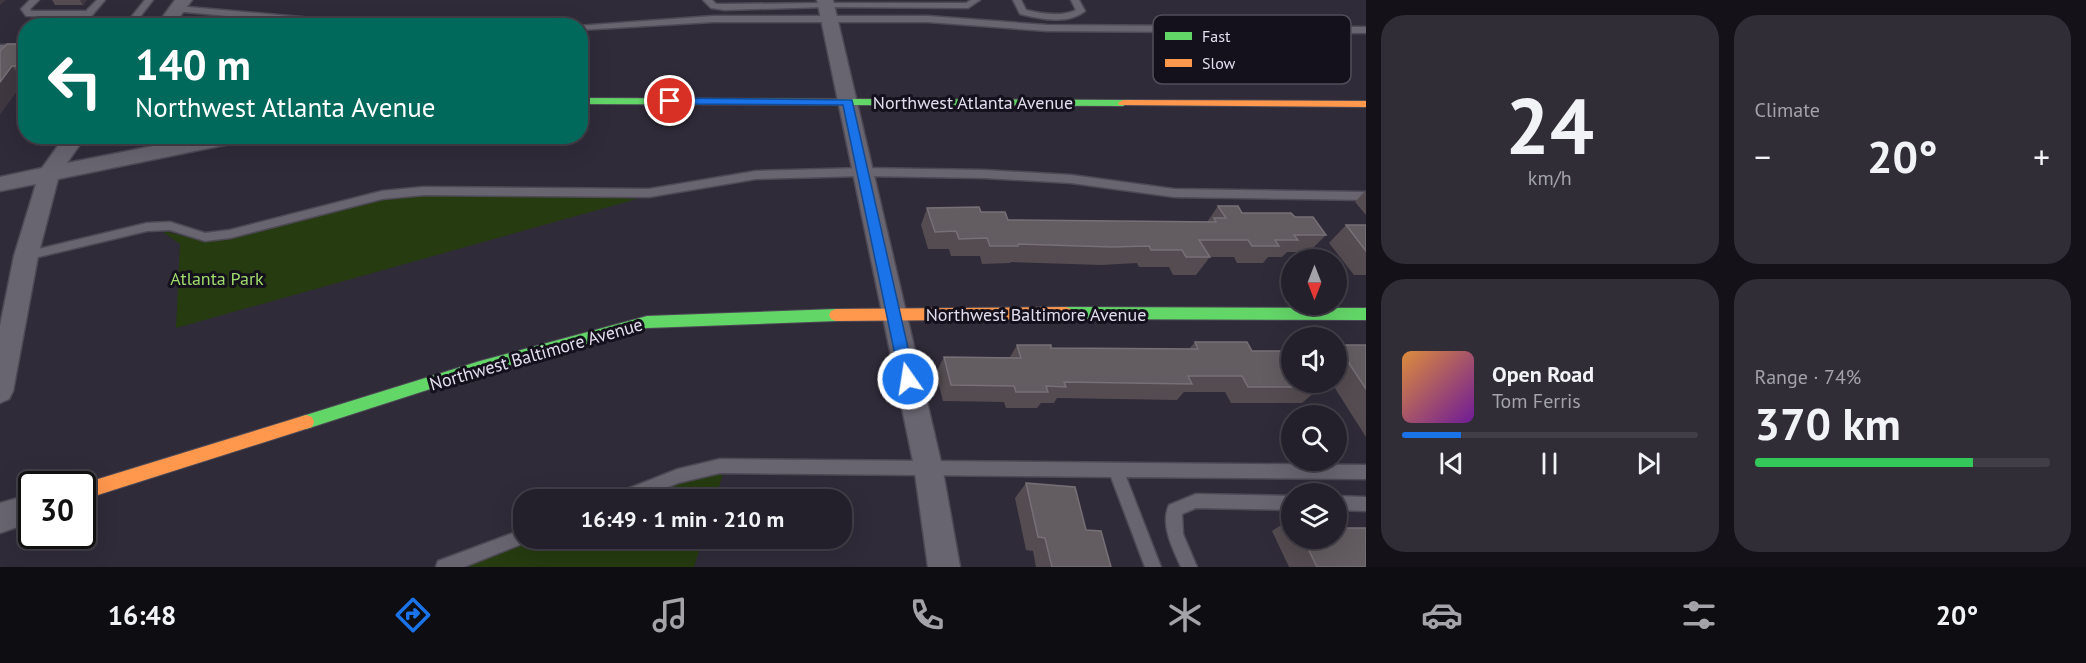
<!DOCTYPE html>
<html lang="en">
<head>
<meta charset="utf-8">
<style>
	body { margin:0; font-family:"PT Sans",sans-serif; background:#302d37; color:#f1f3f6; height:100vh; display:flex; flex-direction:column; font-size:22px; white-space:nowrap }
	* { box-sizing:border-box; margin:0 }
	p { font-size:20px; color:#a3a3a9 }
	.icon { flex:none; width:33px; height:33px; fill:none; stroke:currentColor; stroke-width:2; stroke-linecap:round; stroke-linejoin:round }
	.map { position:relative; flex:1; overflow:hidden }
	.side { display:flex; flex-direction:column; gap:15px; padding:15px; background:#141218; width:720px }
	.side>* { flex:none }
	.banner { position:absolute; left:18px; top:18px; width:570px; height:126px; border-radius:24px; box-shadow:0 6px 24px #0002,0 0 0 2px #413e47; background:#00695c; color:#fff; overflow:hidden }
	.needle { width:39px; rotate:180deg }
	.fabs { position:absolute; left:1281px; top:249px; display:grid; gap:12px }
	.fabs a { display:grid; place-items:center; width:66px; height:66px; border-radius:50%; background:#24202b; box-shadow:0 6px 24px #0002,0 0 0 2px #413e47; font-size:30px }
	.speed { position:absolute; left:18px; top:471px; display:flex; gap:12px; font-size:30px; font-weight:700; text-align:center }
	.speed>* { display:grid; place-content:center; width:78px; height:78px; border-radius:50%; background:#24202b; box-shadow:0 6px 24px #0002,0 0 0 2px #413e47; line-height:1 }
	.speed .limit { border:3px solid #111; border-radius:9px; background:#fff; color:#111 }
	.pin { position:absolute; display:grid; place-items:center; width:51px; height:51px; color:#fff; margin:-26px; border:3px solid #fff; border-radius:50%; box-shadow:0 2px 6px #0007 }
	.me { position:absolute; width:66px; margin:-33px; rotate:347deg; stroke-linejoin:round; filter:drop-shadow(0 0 4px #0008) }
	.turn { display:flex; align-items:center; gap:21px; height:126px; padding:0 18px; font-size:27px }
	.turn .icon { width:78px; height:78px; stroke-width:2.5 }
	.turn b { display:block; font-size:42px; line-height:51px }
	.big { font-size:45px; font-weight:700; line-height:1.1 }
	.side .card { flex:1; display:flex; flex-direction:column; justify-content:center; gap:9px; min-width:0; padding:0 21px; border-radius:24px; background:#302d37 }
	.side .dial { align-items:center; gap:0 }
	.dial b { font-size:78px; line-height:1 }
	.song { display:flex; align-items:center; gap:18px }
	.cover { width:72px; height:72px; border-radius:9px; background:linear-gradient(135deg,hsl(30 70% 55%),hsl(280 70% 35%)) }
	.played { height:6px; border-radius:3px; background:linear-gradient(90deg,#1a73e8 20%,#413e47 20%) }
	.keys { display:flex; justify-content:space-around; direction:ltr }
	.heat { display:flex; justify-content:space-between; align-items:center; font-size:33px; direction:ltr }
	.charge { height:9px; border-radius:4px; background:linear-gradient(90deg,#34c759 74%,#413e47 0) }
	.side .tiles { flex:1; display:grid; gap:15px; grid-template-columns:repeat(2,1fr) }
	.trip { position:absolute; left:513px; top:489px; width:339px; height:60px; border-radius:24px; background:#24202b; box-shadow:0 6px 24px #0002,0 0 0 2px #413e47; font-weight:700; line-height:60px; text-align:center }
	.tab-bar { display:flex; height:96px; justify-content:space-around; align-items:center; background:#0e0d11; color:#a3a3a9 }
	.tab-bar .icon { width:42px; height:42px }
	.tab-bar .selected { color:#1a73e8 }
	.tab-bar b { font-size:27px; color:#f1f3f6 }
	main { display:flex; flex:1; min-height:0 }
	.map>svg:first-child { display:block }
	.green { fill:#263b10 }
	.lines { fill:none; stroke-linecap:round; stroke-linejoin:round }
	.lane-casing { stroke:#4d4955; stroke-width:3 }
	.street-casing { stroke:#4d4955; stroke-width:3 }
	.fast-casing { stroke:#4d4955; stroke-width:2 }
	.slow-casing { stroke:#4d4955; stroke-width:2 }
	.lane { fill:#686570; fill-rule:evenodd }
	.street { fill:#686570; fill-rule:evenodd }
	.fast { fill:#63d668; fill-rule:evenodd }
	.slow { fill:#ff974d; fill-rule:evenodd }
	.wall { fill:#544c50 }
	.shaded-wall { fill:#3f3840 }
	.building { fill:#635c61; stroke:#777077; stroke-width:1.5 }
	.route { fill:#1a73e8; stroke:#114b97; stroke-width:1.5 }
	.labels { text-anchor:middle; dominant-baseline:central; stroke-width:6; stroke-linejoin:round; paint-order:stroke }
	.street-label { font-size:18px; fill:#e3deef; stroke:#14111c }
	.park-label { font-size:18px; fill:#9fdc6c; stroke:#14111c }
	.key { fill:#14111c; stroke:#524e5b; stroke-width:1.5 }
	.key-label { font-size:16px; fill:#e3deef }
</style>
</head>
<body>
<main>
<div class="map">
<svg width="1366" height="567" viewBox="0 0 1366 567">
	<rect width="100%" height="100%" fill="#302b39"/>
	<path class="green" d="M422,192L562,194L637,199L176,328L180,244L160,230L202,241L226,240L382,197Z
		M724,471L715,499L628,500L677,480Z
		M527,539H703L694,567H453Z"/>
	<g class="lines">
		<g class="lane-casing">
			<path id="lane" d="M30,0H39L30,9L31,11H86L97,0H105L83,26H74L82,17L26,16L21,9Z
				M145,0H153L133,26H124Z
				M703,0H712L716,4H725L826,3H966L971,0H980L968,8L826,7L725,10L711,8Z
				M1013,0H1021L1026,10C1042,14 1061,17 1076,10L1071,0H1079L1085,11C1068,25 1040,19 1020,14Z
				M177,6L312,18L397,23L401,26L312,24L174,11L173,9Z
				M713,16H928L1047,25L1366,27V33L1047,31L928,22H713L580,30V26H577Z
				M0,45H26V51H0Z
				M863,168L984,170L1071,175L1174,189L1366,192V200L1174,197L1071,183L984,178L863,176L756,179L649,197L424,195L382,199L230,238L205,241L170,230L147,231L26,260L20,256L26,252L147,223L170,222L205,233L230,230L382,191L424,187L649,189L756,171Z
				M720,459L1366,465V479L1126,477L1161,567H1145L1111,477L720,473L678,483L636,500H610L612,495L678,469Z
				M1196,494L1292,496V510L1196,508L1182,514L1183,534L1197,567H1181C1173,549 1160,525 1169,505Z
				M1336,496L1366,497V511L1336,510Z
				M524,529V538H531L529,541L464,567H436L438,561Z"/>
		</g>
		<g class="street-casing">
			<path id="street" d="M175,0H192L173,26H156Z
				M817,0H833L942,466L960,567H928L914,466Z
				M65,136H86L67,163L204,136H249L246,141L239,142L58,179L38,256L13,391L9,399L0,403V326L14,256L36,184L0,191V177L42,168Z
				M32,494V522L0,533V503Z"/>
		</g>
		<g class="fast-casing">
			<path id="fast" d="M580,98L1123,100L1128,103L1123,106L580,104Z
				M1066,307L1366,308V320L1066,319L1061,317L1059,313L1061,309Z
				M836,309L841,311L843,315L841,319L836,321L647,328L480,373L306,429L300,427L298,422L300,417L306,415L480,361L647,316Z"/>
		</g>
		<g class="slow-casing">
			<path id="slow" d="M1123,100L1366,101V107L1119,105L1118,103Z
				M1066,307L1071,309L1073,313L1071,317L1066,319L836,321L831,319L829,315L831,311L836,309Z
				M306,415L312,417L314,422L312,427L82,500V484Z"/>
		</g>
		<use href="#lane" class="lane"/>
		<use href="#street" class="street"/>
		<use href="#fast" class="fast"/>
		<use href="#slow" class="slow"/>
	</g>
	<path class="wall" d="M52,0H87L83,5H55Z
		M26,44V81H24L0,114V51Z
		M1366,190V215L1355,202Z
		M1218,206L1242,213L1295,217L1326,235L1309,252H1287L1282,257H1268L1263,263H1237L1234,257H1210L1196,275H1173L1169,267H1139L1137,263L1101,265L1011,262L1010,263L982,264L980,256H951L949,249H928L921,225L927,208L981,212L1008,220L1207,222Z
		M1346,225H1366V275H1354L1329,243Z
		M1195,342L1252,351L1321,387L1302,403H1231L1225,392H1184L1177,400L1057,398L1054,403H1041L1037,408H1006L1004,402L943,401L936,373L944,357H1010L1017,345L1051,348L1189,349Z
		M1337,345H1366V437L1331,382H1336Z
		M1026,483L1086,530L1111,567H1036L1033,551L1026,550L1015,498Z
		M1292,518V538H1336L1340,528L1366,567H1289L1272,531Z"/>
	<path class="shaded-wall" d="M0,0H6L0,5Z
		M80,0H87L83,5Z
		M12,66L24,81L0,114V82Z"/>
	<path class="building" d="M7,44H26V66H12L0,82V51Z
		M1218,206H1238L1242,213H1291L1295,217H1313L1326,235H1294L1298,240H1275L1279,246H1252L1248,240H1199L1210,257H1186L1182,250H1151L1149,246L1112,247L1018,244V246H990L987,238L959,239L956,231L935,232L927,208L979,207L981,212H1005L1008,220L1216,222L1214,218H1226Z
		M1346,225H1366V251Z
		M1195,342H1247L1252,351H1292V382H1318L1321,387H1248L1242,376H1188L1192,384L1064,382L1066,387L1046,386L1048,392H1016L1014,386L951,385L944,357L1021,358L1017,345H1051V348L1198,349Z
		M1337,345H1366V389Z
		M1026,483L1075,487L1086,530L1101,531L1111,567H1052L1045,538L1038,537Z
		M1336,520L1340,528H1366V567H1317L1303,538H1336Z"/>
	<path class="route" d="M670,98L852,100L915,379L913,384L908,385L902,384L900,379L843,105L666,104L664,101Z"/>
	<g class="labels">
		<g class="street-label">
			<text x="973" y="102">Northwest Atlanta Avenue</text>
			<text x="1036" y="314">Northwest Baltimore Avenue</text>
			<text transform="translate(536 354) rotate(-16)">Northwest Baltimore Avenue</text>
		</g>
		<g class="park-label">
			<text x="217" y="278">Atlanta Park</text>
		</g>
	</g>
	<rect x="1153" y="15" width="198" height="69" rx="9" class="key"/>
	<rect x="1165" y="32" width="27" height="8" fill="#63d668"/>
	<rect x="1165" y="59" width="27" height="8" fill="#ff974d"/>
	<g class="key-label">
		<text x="1202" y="42">Fast</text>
		<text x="1202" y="69">Slow</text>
	</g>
</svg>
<div class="fabs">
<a><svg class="needle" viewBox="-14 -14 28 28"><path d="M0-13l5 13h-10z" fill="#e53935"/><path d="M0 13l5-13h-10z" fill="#a3a3a9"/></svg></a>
<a><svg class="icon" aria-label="sound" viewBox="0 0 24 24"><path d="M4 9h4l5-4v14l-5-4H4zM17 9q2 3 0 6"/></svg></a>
<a><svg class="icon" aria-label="search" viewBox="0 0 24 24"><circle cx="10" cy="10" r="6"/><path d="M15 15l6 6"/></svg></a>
<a><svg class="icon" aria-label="layers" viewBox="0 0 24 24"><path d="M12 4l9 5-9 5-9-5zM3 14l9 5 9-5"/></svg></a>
</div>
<div class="speed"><div class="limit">30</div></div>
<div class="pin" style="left:670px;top:101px;background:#d93025"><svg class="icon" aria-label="arrive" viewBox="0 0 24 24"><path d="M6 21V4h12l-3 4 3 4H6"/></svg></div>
<svg class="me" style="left:908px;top:379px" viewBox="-20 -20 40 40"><circle r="17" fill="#1a73e8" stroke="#fff" stroke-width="3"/><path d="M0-11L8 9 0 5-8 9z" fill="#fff"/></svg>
<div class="trip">16:49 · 1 min · 210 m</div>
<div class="banner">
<div class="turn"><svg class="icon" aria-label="left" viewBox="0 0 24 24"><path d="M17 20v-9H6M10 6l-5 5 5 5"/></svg><div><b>140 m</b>Northwest Atlanta Avenue</div></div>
</div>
</div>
<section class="side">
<div class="tiles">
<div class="card dial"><b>24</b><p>km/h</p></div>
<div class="card"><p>Climate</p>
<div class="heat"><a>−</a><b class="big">20°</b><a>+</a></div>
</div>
<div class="card">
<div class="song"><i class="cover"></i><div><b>Open Road</b><p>Tom Ferris</p></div></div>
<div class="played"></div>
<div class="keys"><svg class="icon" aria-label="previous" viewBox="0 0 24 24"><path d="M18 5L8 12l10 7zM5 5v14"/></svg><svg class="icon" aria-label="pause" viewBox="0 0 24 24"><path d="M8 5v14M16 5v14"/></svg><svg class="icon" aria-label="next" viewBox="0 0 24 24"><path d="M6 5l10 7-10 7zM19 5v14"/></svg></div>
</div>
<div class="card"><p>Range · 74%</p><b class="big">370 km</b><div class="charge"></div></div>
</div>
</section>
</main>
<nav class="tab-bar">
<b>16:48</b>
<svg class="icon selected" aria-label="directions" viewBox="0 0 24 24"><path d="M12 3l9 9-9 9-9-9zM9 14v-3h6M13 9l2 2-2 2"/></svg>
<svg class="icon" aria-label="music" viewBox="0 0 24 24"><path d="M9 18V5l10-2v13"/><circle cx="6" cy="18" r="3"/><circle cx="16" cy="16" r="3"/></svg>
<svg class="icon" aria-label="phone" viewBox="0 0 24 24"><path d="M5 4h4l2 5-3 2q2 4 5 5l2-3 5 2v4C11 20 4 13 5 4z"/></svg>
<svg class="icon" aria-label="climate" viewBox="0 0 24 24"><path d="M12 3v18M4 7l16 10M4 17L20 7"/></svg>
<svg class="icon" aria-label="car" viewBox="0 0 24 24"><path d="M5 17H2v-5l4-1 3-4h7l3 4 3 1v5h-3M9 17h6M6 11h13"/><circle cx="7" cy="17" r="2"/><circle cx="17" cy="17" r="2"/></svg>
<svg class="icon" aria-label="filters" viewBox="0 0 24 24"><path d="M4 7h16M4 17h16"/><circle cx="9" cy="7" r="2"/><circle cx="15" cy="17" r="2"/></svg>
<b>20°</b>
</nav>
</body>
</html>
